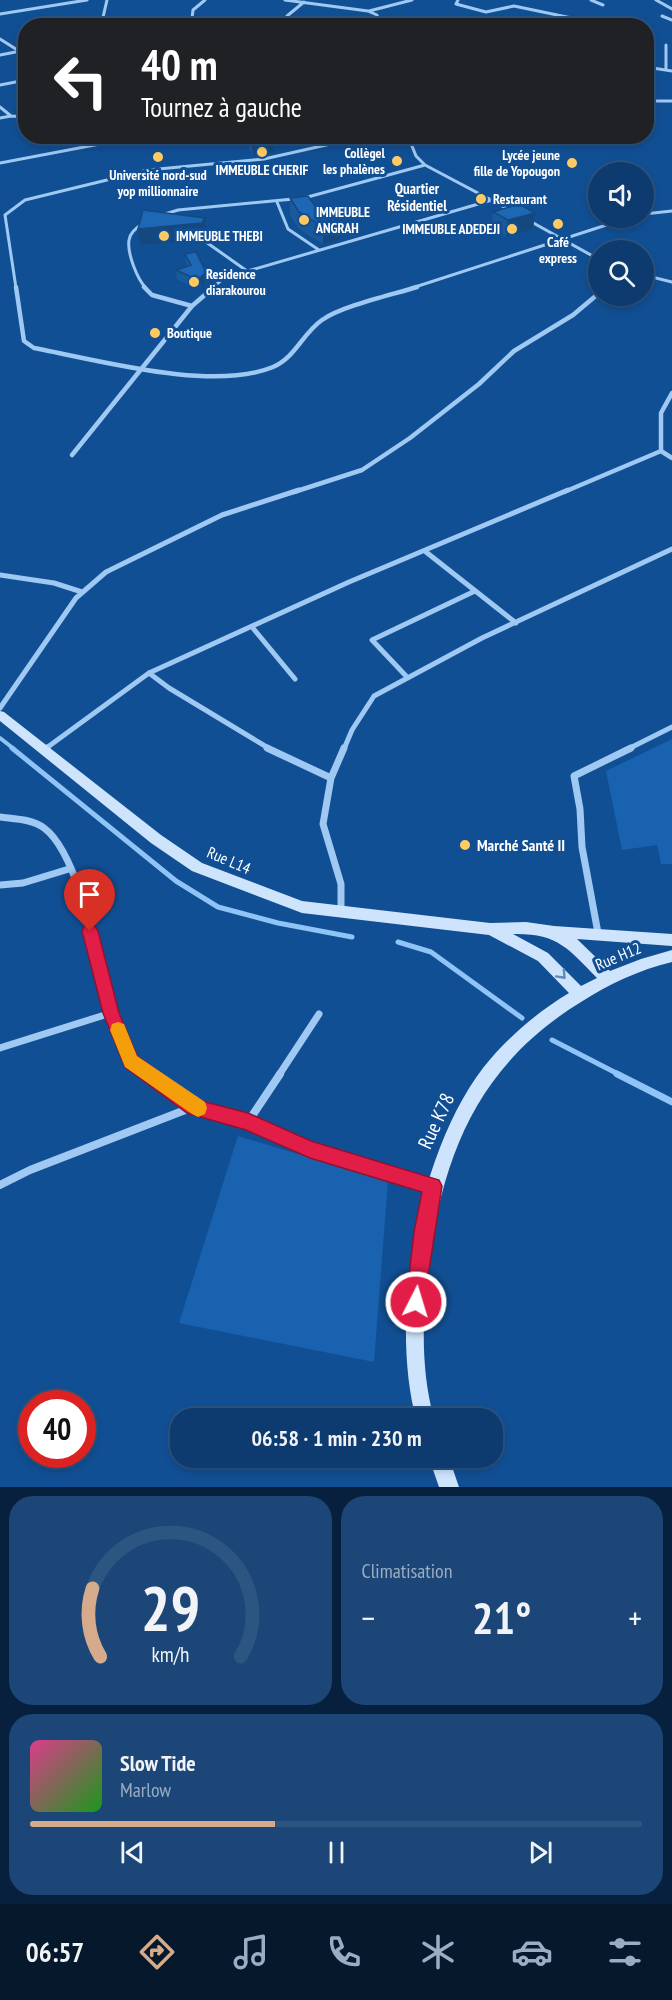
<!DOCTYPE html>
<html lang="fr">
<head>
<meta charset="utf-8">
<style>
	body { margin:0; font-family:"PT Sans Narrow",sans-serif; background:#1b4677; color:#f1f3f6; height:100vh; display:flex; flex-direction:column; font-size:22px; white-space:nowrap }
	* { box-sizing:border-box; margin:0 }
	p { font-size:20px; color:#9aadc3 }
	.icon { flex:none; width:33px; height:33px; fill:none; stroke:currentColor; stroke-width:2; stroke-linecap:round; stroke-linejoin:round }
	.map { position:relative; height:1487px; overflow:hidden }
	.sheet { display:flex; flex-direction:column; gap:9px; padding:9px; background:#07203d; flex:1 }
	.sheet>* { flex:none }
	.top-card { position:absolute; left:18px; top:18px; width:636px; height:126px; border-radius:24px; box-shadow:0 3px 9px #0003,0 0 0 2px #2d5582; background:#202124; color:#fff; overflow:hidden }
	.controls { position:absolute; left:588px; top:162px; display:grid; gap:12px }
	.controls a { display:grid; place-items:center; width:66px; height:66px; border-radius:50%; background:#0d3b6f; box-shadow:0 3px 9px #0003,0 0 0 2px #2d5582; font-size:30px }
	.speed { position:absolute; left:18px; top:1390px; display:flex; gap:12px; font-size:30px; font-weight:700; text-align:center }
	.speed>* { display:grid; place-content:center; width:78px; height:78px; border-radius:50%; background:#0d3b6f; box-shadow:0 3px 9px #0003,0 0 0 2px #2d5582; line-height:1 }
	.speed .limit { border:9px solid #d22; background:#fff; color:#111 }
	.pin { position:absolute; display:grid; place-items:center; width:51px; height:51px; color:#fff; margin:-62px -26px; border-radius:50% 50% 50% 0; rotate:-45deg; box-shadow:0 0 6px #0007 }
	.pin .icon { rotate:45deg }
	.me { position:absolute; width:66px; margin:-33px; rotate:5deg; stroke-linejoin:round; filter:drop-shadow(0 0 4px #0008) }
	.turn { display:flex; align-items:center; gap:21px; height:126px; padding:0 24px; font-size:27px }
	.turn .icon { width:78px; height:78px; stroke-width:2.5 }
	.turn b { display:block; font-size:42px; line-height:51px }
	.big { font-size:45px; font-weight:600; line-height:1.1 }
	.sheet .widget { flex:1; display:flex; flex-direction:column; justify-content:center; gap:9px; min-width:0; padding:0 21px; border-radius:24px; background:#1b4677 }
	.sheet .dial { align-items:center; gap:0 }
	.dial svg { height:156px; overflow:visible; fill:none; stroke:#2d5582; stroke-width:7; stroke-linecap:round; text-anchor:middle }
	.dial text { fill:#f1f3f6; stroke:none }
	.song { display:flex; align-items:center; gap:18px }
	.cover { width:72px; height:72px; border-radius:9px; background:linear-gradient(135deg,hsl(330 70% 55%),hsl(120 70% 35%)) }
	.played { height:6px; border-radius:3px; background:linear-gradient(90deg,#d6ab8b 40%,#2d5582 40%) }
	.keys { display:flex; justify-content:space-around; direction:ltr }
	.heat { display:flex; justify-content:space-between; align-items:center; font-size:33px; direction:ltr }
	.sheet .tiles { flex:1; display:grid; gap:9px; grid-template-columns:1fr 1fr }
	.widget:last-child { grid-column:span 2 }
	.trip { position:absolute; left:170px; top:1408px; width:333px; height:60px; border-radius:24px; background:#0d3b6f; box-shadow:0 3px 9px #0003,0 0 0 2px #2d5582; font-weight:600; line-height:60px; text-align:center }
	.tabs { display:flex; height:96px; justify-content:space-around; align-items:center; background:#05182c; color:#9aadc3 }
	.tabs .icon { width:42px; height:42px }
	.tabs .selected { color:#d6ab8b }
	.tabs b { font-size:27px; color:#f1f3f6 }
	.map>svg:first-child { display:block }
	.green { fill:#1862af }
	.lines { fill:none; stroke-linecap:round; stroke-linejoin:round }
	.stream-far2 { stroke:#90c4f7; stroke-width:4 }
	.stream-far1 { stroke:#90c4f7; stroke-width:5 }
	.stream { stroke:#90c4f7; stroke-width:7 }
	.street-far4 { stroke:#9fc8f3; stroke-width:3 }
	.street-far3 { stroke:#9fc8f3; stroke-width:4.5 }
	.street-far2 { stroke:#9fc8f3; stroke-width:5 }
	.street-far1 { stroke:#9fc8f3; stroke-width:7 }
	.street { stroke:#9fc8f3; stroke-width:8 }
	.secondary { fill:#cee4fd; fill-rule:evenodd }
	.wall { fill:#1a599b }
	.shaded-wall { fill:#15487e }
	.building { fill:#1e67b4; stroke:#15487e; stroke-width:1.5 }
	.oneway { stroke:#5d8bbe }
	.route { fill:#e11d48; stroke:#92132f; stroke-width:1.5 }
	.slow { fill:#f59e0b }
	.poi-dot { fill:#ffcb61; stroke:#114f94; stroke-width:2 }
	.labels { text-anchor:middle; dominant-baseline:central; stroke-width:6; stroke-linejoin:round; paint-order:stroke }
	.far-poi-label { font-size:14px; font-weight:bold; fill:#fff; stroke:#114f94; text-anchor:start }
	.far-neighbourhood-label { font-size:15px; font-weight:bold; fill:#fff; stroke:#114f94 }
	.poi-label { font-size:16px; font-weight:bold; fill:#fff; stroke:#114f94; text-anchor:start }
	.street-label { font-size:16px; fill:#fff; stroke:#114f94 }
	.near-street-label { font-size:20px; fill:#fff; stroke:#114f94 }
</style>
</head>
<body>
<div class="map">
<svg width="672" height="1487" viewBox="0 0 672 1487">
	<rect width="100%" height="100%" fill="#114f94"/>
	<path class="green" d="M672,739V864H661L657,845L622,850L606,771Z
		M238,1136L388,1181L374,1362L179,1323Z"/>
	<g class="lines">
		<path class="stream-far2" d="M0,738L14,749"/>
		<path class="stream-far1" d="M12,748L176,881L218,907L278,923L352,937
			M398,942L431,952L522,1018
			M552,1040L620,1075"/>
		<path class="stream" d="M617,1074L672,1102"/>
		<path class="street-far4" d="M285,0L368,11L377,15L380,26
			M458,0L456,4L486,12L514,6L586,21
			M591,0L603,5
			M656,0L672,9
			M369,11L412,0
			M0,14L87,0
			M662,16L672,20
			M101,26L107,0
			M191,26L193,10L205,0
			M281,26L287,16L304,2
			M446,26V20L500,19
			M0,39L19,51
			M666,45V70
			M0,55L26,50
			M646,67L672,71
			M0,85L26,80
			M646,101H672
			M0,107L11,116L26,117
			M0,118L11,116
			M408,136L416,156L425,165L512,211
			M0,163L142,136
			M277,202L288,229L319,250
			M644,214L672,211
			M162,215L178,210L304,198L425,165
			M528,220L598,259
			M144,222C138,227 130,232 129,240C127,253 137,279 146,288
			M206,242L247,271
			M644,275L672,282
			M16,288L5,215L25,200L148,170L264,159L366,136
			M212,288L224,278L492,200
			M412,288L628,218"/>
		<path class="street-far3" d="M16,287L24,341L34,348C98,360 212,392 273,367C295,358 303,333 322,320C342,306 391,295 417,287
			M144,287L152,295L192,306
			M661,451V413L672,393
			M661,451L672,458
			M72,455L192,306L214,287
			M294,492L362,470L410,438L479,384L514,351L573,315L598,294
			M564,492L661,451"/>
		<path class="street-far2" d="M426,552L516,623
			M0,575L54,583L82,592
			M252,627L295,679
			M149,673L169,688L270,749
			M407,677L372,640L475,591
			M0,708L76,598L106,572L222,515L299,490
			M45,749L149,673L349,582L568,490
			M344,749L352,730L374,696L482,638L672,549
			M628,749L672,727"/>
		<path class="street-far1" d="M267,748L331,778
			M44,750L47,748
			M0,817C15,819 32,819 44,828C80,854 100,969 111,1013
			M0,885L23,883L69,869
			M341,911V884L323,824L331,778L344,748
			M598,933L582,847L580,809L574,776L631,748
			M0,1048L111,1013L131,1061L150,1075
			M279,1075L319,1014"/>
		<path class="street" d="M148,1074L193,1107L248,1122L310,1150L433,1186
			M248,1122L280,1074
			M0,1185L30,1170L193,1107"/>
		<path class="secondary" d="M0,711L4,712L161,835L202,863L302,901L490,923L526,922L554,926L672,934V946L577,939L610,971L641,959L672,950V962C639,970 609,984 581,1002C478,1065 442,1155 428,1270C422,1320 421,1371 434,1419H416C389,1316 418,1153 483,1068C507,1038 536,1013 569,993L538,961L489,935L302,913L192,871L151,843L0,721ZM513,934C557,933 568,948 597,978L581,986L548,953Z
			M429,1458H449L459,1487H439Z"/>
	</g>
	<path class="wall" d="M249,136H272L274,137V153L253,156L249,148Z
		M290,198L317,209L340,222V239L323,244L299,229L290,215Z
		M493,212L535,213L533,229L506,237L491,229Z
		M185,254L207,282L201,287L196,285L192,287L177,279L176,270L187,266L186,263Z"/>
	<path class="shaded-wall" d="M274,137V153L253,156L252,141Z
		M535,213L533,229L506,237L508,220Z
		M205,218L206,235L203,240L140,245L138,229Z
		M340,222V239L323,244V227Z
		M206,272L207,282L201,287L200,278Z
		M195,275L196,285L192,287L191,277Z"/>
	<path class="building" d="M250,136H272L274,137L252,141Z
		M308,196L317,209L340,222L323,227L299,212L290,198Z
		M519,204L535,213L508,220L493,212Z
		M143,210L205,218L202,223L138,229Z
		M196,252L206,272L200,278L195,275L191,277L176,270L191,265L185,254Z"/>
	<defs><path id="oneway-chevron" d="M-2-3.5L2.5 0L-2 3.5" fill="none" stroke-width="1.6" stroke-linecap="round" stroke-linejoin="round" transform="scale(1.5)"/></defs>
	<use class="oneway" href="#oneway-chevron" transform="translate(562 975) rotate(47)"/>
	<path class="route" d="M90,924L95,926L98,931L119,1013L137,1056L198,1100L248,1113L311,1141L439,1180L442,1186L423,1309L416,1312L409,1309L406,1302L414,1232L422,1192L310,1158L246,1130L187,1113L125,1067L103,1013L82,931L84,926Z"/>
	<path class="slow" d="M118,1022L124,1024L137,1056L205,1102L207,1108L205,1114L198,1117L192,1114L125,1067L110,1030L112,1024Z"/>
	<g class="poi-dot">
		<circle cx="262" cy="152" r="6"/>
		<circle cx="158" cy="157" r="6"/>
		<circle cx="397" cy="161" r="6"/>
		<circle cx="572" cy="163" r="6"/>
		<circle cx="481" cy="199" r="6"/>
		<circle cx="304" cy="220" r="6"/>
		<circle cx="558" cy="224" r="6"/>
		<circle cx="512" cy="229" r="6"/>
		<circle cx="164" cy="236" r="6"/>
		<circle cx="194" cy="282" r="6"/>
		<circle cx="155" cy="333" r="6"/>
		<circle cx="465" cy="845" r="6"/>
	</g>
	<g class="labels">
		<g class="far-poi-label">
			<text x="385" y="153" text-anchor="end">Collègel<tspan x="385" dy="16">les phalènes</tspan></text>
			<text x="560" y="155" text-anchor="end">Lycée jeune<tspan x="560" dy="16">fille de Yopougon</tspan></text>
			<text x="262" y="170" text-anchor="middle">IMMEUBLE CHERIF</text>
			<text x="158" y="175" text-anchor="middle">Université nord-sud<tspan x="158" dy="16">yop millionnaire</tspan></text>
			<text x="493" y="199">Restaurant</text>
			<text x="316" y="212">IMMEUBLE<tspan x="316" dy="16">ANGRAH</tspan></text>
			<text x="500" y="229" text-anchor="end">IMMEUBLE ADEDEJI</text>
			<text x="176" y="236">IMMEUBLE THEBI</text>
			<text x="558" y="242" text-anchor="middle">Café<tspan x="558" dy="16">express</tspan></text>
			<text x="206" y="274">Residence<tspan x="206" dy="16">diarakourou</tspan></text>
			<text x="167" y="333">Boutique</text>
		</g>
		<g class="far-neighbourhood-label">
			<text x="417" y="188">Quartier<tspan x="417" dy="17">Résidentiel</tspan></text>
		</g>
		<g class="poi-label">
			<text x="477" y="845">Marché Santé II</text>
		</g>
		<g class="street-label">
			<text transform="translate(229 860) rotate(23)">Rue L14</text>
			<text transform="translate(618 956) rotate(-23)">Rue H12</text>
		</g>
		<g class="near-street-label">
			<text transform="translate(436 1121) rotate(-65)">Rue K78</text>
		</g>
	</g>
</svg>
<div class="controls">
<a><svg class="icon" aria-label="sound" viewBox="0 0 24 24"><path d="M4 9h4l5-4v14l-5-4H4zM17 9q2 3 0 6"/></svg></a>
<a><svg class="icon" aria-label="search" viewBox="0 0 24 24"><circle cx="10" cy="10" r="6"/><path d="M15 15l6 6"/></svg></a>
</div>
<div class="speed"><div class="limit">40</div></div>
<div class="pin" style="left:90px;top:931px;background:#d93025"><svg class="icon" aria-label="arrive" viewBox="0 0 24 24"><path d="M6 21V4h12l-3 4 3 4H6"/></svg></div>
<svg class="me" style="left:416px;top:1302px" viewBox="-20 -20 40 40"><circle r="17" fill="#e11d48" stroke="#fff" stroke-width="3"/><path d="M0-11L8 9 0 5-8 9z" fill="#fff"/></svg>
<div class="trip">06:58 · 1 min · 230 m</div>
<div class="top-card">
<div class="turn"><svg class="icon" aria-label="left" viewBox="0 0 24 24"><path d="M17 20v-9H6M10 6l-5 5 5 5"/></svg><div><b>40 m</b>Tournez à gauche</div></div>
</div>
</div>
<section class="sheet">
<div class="tiles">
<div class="widget dial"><svg viewBox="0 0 100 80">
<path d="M14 69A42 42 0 1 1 86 69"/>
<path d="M14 69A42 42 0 0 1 10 34" stroke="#d6ab8b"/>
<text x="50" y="56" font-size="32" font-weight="700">29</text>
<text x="50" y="72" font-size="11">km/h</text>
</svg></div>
<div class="widget"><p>Climatisation</p>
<div class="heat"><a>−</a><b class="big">21°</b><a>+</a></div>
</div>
<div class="widget">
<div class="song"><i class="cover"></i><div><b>Slow Tide</b><p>Marlow</p></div></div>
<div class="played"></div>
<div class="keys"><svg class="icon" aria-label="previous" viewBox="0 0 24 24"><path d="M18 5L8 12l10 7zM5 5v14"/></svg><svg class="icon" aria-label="pause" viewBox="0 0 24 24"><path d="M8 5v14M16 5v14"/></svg><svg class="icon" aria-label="next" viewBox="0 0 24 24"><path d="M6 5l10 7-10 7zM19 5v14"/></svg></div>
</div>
</div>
</section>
<nav class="tabs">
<b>06:57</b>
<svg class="icon selected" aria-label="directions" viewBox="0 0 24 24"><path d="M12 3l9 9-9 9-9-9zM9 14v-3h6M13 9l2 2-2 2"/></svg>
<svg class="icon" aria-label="music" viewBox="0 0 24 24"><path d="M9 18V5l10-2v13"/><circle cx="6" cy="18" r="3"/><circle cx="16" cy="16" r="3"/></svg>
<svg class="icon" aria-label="phone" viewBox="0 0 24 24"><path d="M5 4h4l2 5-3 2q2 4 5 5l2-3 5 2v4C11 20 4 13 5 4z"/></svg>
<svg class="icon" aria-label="climate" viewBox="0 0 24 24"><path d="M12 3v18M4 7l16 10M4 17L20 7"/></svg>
<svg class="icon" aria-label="car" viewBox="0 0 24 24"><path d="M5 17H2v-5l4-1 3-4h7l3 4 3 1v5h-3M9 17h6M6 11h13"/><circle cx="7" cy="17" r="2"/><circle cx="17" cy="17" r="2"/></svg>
<svg class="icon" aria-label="filters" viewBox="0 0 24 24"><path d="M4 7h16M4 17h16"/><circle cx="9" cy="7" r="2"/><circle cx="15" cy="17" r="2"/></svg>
</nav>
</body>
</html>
